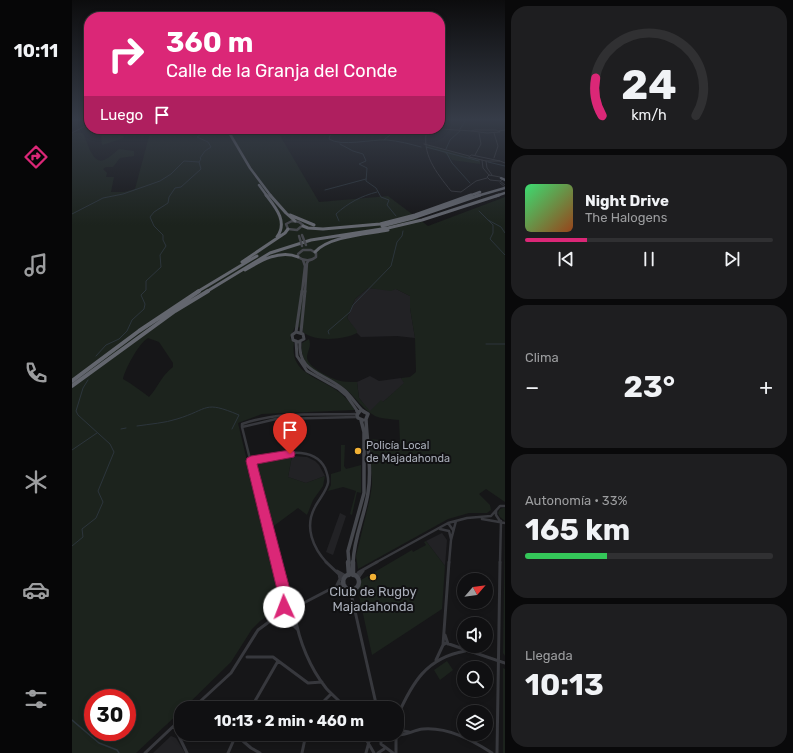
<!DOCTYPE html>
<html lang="es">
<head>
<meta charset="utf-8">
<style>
	body { margin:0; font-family:Rubik,sans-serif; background:#1e1e20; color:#f1f3f6; height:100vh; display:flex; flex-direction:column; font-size:15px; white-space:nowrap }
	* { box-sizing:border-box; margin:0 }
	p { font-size:13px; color:#9c9d9f }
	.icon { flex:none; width:22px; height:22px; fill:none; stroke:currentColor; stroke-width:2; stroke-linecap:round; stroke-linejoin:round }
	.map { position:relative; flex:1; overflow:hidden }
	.side { display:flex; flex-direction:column; gap:6px; padding:6px; background:#09090a; width:288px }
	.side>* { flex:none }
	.banner { position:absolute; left:12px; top:12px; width:361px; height:122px; border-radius:16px; box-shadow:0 2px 6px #0003,0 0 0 1px #303032; background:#db2777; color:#fff; overflow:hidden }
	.needle { width:26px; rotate:62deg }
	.controls { position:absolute; left:385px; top:573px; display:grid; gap:8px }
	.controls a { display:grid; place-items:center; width:36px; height:36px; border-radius:50%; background:#101012; box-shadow:0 2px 6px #0003,0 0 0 1px #303032; font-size:20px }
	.speed { position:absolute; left:12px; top:689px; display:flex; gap:8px; font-size:20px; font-weight:700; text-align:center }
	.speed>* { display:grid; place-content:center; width:52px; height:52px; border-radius:50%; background:#101012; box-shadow:0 2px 6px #0003,0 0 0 1px #303032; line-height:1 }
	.speed .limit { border:6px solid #d22; background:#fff; color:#111 }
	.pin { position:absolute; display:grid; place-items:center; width:34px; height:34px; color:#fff; margin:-41px -17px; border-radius:50% 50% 50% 0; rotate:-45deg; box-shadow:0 0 4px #0007 }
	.pin .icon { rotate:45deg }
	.me { position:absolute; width:44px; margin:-22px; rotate:358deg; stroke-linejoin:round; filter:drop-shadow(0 0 3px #0008) }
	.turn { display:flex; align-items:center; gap:14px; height:84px; padding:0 16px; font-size:18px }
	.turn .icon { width:52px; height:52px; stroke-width:2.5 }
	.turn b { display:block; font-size:28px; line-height:34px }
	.then { display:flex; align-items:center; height:38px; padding:0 16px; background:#0003; gap:8px; font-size:15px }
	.big { font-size:30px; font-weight:700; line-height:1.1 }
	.side .card { flex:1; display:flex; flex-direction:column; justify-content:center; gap:6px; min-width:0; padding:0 14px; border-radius:16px; background:#1e1e20 }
	.side .dial { align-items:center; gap:0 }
	.dial svg { height:104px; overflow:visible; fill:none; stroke:#303032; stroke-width:7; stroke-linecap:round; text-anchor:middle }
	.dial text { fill:#f1f3f6; stroke:none }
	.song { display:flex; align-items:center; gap:12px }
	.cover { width:48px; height:48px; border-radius:6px; background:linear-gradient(135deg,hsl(140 70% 55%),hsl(20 70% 35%)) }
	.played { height:4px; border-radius:2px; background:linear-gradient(90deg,#db2777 25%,#303032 25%) }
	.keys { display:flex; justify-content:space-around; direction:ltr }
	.heat { display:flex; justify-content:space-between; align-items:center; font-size:22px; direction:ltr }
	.charge { height:6px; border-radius:3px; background:linear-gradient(90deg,#34c759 33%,#303032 0) }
	.trip { position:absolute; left:102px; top:701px; width:230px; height:40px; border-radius:16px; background:#101012; box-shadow:0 2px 6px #0003,0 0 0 1px #303032; font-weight:700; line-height:40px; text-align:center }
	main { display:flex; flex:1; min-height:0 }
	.menu { display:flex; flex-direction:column; width:72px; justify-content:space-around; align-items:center; background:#060607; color:#9c9d9f }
	.menu .icon { width:28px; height:28px }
	.menu .selected { color:#db2777 }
	.menu b { font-size:18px; color:#f1f3f6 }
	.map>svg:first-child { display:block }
	.built { fill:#222225 }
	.green { fill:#1c231d; fill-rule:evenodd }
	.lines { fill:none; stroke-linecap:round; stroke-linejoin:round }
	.stream-far1 { stroke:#2c353c; stroke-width:1 }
	.stream { stroke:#2c353c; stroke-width:1.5 }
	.street-far2 { stroke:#37383d; stroke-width:1 }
	.street-far1 { stroke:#37383d; stroke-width:2.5 }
	.street { stroke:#37383d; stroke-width:3 }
	.secondary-far3 { stroke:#45474d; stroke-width:2.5 }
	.secondary-far2 { stroke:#45474d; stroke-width:3 }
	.secondary-far1 { stroke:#45474d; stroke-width:3.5 }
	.secondary { stroke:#45474d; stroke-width:4.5 }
	.highway-far2 { stroke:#63666e; stroke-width:2.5 }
	.highway-far1 { stroke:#63666e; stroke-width:3 }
	.highway { stroke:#63666e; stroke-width:4 }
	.street-bridge { stroke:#37383d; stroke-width:1 }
	.secondary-bridge { stroke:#45474d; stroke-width:2.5 }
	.route { fill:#db2777; stroke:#8e194d }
	.poi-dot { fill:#f2b134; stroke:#111113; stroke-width:1.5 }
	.labels { text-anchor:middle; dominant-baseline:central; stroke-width:4; stroke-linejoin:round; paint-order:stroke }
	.poi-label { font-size:11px; fill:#a8adb8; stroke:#111113; text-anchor:start }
	.near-poi-label { font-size:13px; fill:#a8adb8; stroke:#111113 }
</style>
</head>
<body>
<main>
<nav class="menu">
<b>10:11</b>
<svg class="icon selected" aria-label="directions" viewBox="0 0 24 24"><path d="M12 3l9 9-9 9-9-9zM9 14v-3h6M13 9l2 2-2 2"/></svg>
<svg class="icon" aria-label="music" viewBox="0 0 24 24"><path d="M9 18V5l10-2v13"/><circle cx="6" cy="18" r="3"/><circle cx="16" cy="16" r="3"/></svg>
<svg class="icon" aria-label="phone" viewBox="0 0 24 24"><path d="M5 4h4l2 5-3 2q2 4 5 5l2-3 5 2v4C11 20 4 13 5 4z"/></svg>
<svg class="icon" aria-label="climate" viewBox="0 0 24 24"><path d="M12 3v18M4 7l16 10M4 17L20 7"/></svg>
<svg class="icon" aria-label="car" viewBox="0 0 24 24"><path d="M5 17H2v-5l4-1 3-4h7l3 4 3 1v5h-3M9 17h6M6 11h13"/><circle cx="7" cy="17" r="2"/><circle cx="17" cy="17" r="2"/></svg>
<svg class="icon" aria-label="filters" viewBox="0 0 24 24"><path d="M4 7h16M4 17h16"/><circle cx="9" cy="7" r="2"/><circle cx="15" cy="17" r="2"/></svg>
</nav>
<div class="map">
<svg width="433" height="753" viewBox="0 0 433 753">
	<rect width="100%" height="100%" fill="#161618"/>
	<path class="built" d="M296,288L324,289L338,296V308L343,338L325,336L289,337L285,333L275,318L283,299Z
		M298,376L307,381L329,378L333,383L311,402L309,401L298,412L287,398L285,382Z
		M220,456L235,457L243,461L247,465L253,476L234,483L216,477Z
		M268,513L274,516L261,555L254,552Z
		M370,533L375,540L373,566L354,541Z
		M99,736L104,738L113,753H81Z"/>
	<path class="green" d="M27,129H41V133L51,136L52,138L30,145L29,137L33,131Z
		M79,129H210L206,132L247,202L316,196L356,226L433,197V502L414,489L407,494L418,505L419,510L415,513H397L376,519L286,569L284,556L298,498L300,485L298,439L328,442L327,420C320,419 309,419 303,416C290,409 283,396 271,387C260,378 244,375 235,364C230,357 229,351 230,343L237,339C240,347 235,351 235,358C236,367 258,378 265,380C271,382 278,382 285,382L287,398L298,411L309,400L311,402L332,383L329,378L338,377L344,372L343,338L338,308V296L324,289L319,291L296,288L283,299L275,318L285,331V333C272,340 242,342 231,332V328L223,327L218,338L222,343C218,372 242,376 261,388C270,393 277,401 283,410L190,414L166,423L209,604L204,608L205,610L188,621L180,629L159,662L112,708H109V711L64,753H0V133H11C15,140 20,165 32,160C37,158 42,153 47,149L62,151V156L48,158L41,167H34L31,169L35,173L34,177H42L39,192H52L63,189ZM76,338L87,342L101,363V367C89,376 87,386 77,397C69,391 60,384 51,379C53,369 67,343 76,338ZM21,698H55V732H21Z
		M355,145L408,160V164L380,160C375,152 363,149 354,148V146Z
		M269,445H273L272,466L274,469L289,465V493L285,492L280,515L278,514L284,491L271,487L256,491L259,485V474L269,471Z
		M220,456L216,477L234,483L253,476L251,486L241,500L235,515L226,508L199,528L188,486L184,465L186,463Z
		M431,508H433V656L431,653L433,521L428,517L426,513L428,509Z
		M354,541L373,566L370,609L300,655L286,591L289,580L340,550L341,552L354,545L352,542Z
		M375,661L381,670L368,680L362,670Z
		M431,668L433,669V753H431Z"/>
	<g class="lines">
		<path class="stream-far1" d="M211,129H217
			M252,129L259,132L257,139C269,147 300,139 315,140C327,141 338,144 349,147
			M388,129L394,120
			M0,133L17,124
			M312,140L325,129
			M268,144L281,151L291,154L294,161L287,164L295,168L294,181L304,188L309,197L317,200L315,205L324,216
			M354,147L407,161
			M374,149L378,140L388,131
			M374,152L380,163L398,183
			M416,162L433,166
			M253,190L294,179
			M407,211L421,225V233L418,239L433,255
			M0,214L31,198L51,194L88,181L99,174L112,161L127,162
			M416,220L429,227L433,233
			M267,221L264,214C276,203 289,196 305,192
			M257,334L256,331L278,312L281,305L319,266L325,242L330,236L331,231
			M414,344H433
			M24,356L34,345L47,339L55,331L60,320L72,309L73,304L69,295L74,290V281L89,267L88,255L94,246L91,240V235L82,226L78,217L82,212L96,203L97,197L103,188L109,187L129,169L127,162L129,159L128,158L133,151L139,147L136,142L125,137L136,129
			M65,426C78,424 93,423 105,419C138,409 131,400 167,415L160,429
			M49,429L54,428
			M0,450L25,433
			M0,546L11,537L10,529L24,518L31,502L26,491L42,452L38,444L6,415L4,411L11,388L16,380"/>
		<path class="stream" d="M0,720L27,743L45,750L47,753"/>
		<path class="street-far2" d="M355,129C349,154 364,172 379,191L389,192L404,181L415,178
			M368,129L400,131
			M403,130H424L428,132L415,133L400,131Z
			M427,131L433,130
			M422,133L426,146L422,158
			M352,144L397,156
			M400,155L428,161H414L397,157Z
			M403,155L409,144L407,133
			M410,160L411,168L417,175
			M414,161L415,168L420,175
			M428,161L433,163
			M417,175L428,177L430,180L428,181L433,185
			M417,175L415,177L418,180L428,181"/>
		<path class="street-far1" d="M170,427L204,563
			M170,427V424C207,411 247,415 285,414
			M170,427L204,419L285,417
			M179,461C200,456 240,442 253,468C255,473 257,478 256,483C254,492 247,499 243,507C232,527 241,548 255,563
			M424,511V515L428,521
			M410,519L433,523
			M376,523L381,530
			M368,529L377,531L379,539
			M303,563L376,523L395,518L419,516L428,506H433
			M377,563L379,540L384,521
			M428,563L429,521"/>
		<path class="street" d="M204,562L215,605
			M254,562L272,579
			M265,571L274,576
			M284,576L287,572L305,562
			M286,578L291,571
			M265,585L268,579L267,574
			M266,587L273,585
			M264,588L274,590L279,596
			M278,589L305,708
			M280,595L282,590
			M209 613a7 7 0 1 1 14 0a7 7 0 1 1-14 0Z
			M222,608L272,582
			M223,616C227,641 238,668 254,688C260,695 268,701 274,708
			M201,619H213
			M216,620L226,630
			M373,635L376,644
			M371,645L377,562
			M175,657H201L236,683L250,682
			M364,660L371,645L374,643L433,663
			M121,708L159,673L186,630L209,613
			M179,708L206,661
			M245,708L259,694
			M325,717C340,683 354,658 393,651
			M325,723L331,731L337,732
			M102,726L115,753
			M291,734L302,753
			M309,734V744L321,753
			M164,735L179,748L188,753
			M324,735C334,736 341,730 351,729C376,727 400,740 420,753
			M324,735V753
			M73,753L109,719
			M156,753L164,735
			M230,753L234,734
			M294,753L298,738L308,734
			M306,753L312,749
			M425,753L428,562"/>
		<path class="secondary-far3" d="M220,221L227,222L231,225L225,230L216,229L214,224Z
			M231,250H239L244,253V257C238,262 232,261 226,257V254Z
			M230,292L233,266L231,260
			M233,292L235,263L237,260"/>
		<path class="secondary-far2" d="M224,332L230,291
			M224,332L231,334L232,339L226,342L221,340L220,335Z
			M229,332L233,291
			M224,341L225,356L235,371L267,389L274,395L286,412
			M228,341C225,373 251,372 271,389C279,395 284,405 292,412"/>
		<path class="secondary-far1" d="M285,411L286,412
			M288,411L285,415L286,418L291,420
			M277,563L276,551L292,493V432L289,420
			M281,563C282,537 292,518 296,493C300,470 295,443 294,419L296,414L291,411"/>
		<path class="secondary" d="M276,562L277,575
			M271 582a8 8 0 1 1 16 0a8 8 0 1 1-16 0Z
			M281,575V562"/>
		<path class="highway-far2" d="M155,129L178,168L199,196
			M429,178L433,180
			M187,185L195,196
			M397,196L408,192
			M405,196L433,188
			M424,196L433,193"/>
		<path class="highway-far1" d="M194,195C204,208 216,222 205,237
			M198,195L214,213L223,221
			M218,215L242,225
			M231,226L236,228L251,229L308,224L343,215L399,195
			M310,226L341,218L408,195
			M243,252C257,236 296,234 316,230
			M170,262L213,233L216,229
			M173,270C188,261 208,249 226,257
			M125,292L185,256
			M134,292L198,253L239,240L316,228L350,220L427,195"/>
		<path class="highway" d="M0,381L67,331L127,291
			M0,386L103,311L136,291"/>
		<path class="street-bridge" d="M428,183L433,187"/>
		<path class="secondary-bridge" d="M230,235L234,245
			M227,236L230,246"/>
	</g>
	<linearGradient id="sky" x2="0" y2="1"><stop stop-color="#0c0c0d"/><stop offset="0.53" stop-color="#363c48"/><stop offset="1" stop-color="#363c48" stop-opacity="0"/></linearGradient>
	<rect width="433" height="225" fill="url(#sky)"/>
	<path class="route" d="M218,450L222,451L223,454L222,457L185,464L222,605L220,610L212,613L207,612L205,607L208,602L174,461L175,458L179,456Z"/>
	<g class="poi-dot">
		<circle cx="286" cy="451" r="4"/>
		<circle cx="301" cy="577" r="4"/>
	</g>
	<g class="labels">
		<g class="poi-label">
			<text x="294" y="445">Policía Local<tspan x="294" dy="13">de Majadahonda</tspan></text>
		</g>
		<g class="near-poi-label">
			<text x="301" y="591">Club de Rugby<tspan x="301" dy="15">Majadahonda</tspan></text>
		</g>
	</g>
</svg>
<div class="controls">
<a><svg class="needle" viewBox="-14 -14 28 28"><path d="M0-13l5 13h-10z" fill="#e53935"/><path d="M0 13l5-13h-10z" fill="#9c9d9f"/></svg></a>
<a><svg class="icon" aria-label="sound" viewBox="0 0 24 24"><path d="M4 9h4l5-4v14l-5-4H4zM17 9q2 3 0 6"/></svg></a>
<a><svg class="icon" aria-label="search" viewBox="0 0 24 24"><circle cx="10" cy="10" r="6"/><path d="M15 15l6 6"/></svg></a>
<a><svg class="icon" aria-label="layers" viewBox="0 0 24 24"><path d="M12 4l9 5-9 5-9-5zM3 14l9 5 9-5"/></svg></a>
</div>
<div class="speed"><div class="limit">30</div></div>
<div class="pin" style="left:218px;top:454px;background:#d93025"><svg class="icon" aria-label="arrive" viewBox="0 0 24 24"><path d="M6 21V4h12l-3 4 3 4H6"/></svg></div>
<svg class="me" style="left:212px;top:607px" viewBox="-20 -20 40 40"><circle r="19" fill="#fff"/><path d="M0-13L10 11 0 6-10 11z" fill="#db2777"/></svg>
<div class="trip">10:13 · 2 min · 460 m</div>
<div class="banner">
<div class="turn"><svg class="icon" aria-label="right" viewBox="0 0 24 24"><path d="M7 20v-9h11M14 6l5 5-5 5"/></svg><div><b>360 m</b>Calle de la Granja del Conde</div></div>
<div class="then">Luego<svg class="icon" aria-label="arrive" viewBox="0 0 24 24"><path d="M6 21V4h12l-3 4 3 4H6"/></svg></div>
</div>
</div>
<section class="side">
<div class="card dial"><svg viewBox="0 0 100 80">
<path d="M14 69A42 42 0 1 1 86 69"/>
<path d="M14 69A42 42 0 0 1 9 40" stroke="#db2777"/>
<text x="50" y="56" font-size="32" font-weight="700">24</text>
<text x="50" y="72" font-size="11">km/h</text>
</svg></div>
<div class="card">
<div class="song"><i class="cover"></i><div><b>Night Drive</b><p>The Halogens</p></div></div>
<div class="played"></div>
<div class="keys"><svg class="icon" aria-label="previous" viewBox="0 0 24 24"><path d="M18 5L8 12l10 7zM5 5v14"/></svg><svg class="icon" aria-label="pause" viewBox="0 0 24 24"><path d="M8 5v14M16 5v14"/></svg><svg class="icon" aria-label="next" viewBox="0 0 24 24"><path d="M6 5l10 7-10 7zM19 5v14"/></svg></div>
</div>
<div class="card"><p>Clima</p>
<div class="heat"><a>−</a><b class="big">23°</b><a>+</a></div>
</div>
<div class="card"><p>Autonomía · 33%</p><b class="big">165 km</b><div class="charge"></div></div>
<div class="card"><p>Llegada</p><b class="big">10:13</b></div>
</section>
</main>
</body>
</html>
